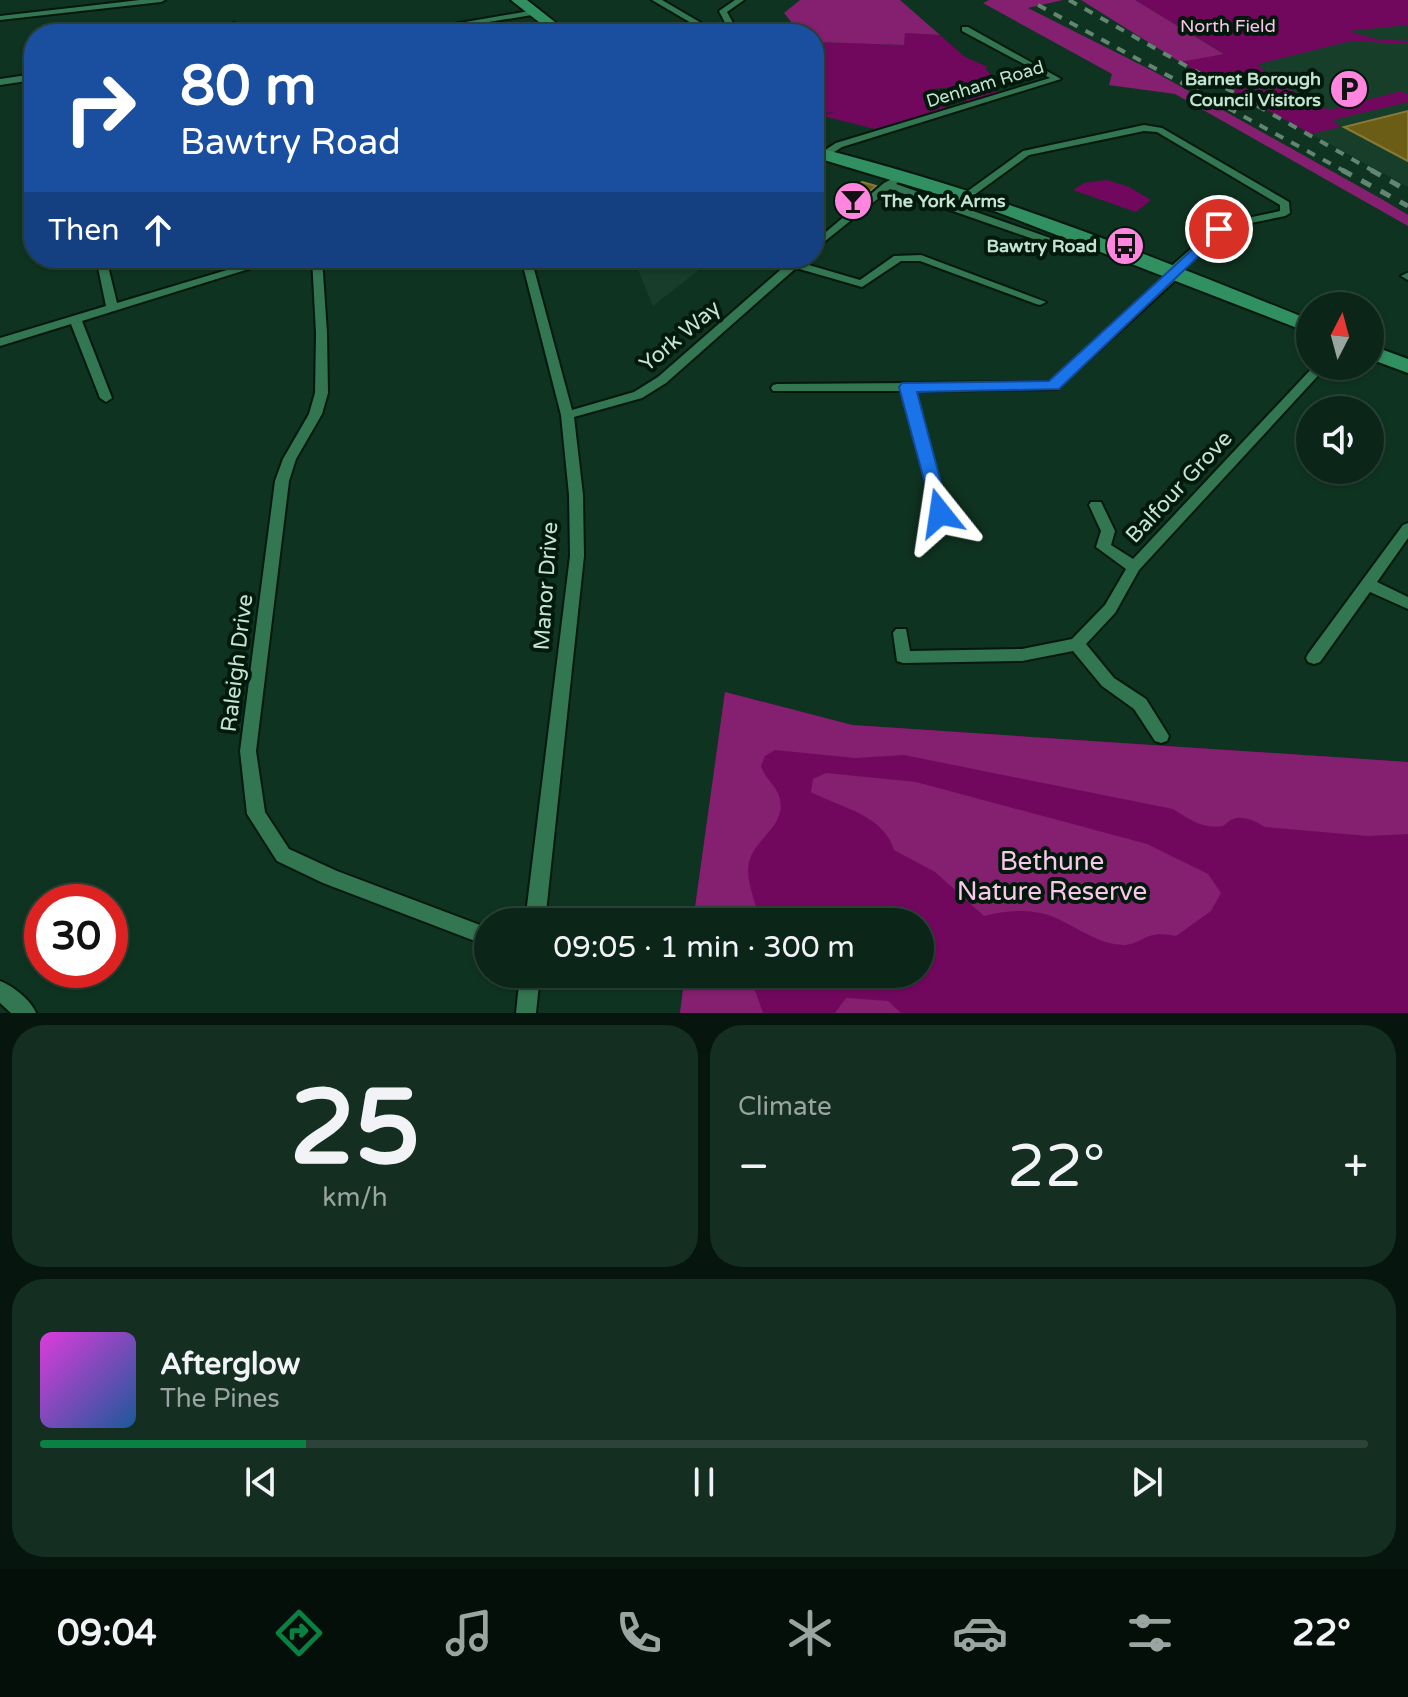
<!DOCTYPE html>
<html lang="en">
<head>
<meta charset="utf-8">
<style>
	body { margin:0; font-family:"Varela Round",sans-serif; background:#142e22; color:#f1f3f6; height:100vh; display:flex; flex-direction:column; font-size:30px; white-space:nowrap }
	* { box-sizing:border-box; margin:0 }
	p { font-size:26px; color:#9aa5a2 }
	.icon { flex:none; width:44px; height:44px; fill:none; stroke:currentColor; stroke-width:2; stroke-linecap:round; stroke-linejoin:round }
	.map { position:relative; height:1013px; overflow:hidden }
	.details { display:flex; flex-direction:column; gap:12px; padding:12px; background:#06150e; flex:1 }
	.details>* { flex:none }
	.hud { position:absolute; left:24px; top:24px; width:800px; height:244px; border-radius:32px; box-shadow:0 2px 6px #0004,0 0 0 2px #2b4338; background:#1a4fa0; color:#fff; overflow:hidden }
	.needle { width:52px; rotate:6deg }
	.buttons { position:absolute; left:1296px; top:292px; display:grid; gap:16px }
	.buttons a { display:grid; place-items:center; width:88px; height:88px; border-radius:50%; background:#0b2619; box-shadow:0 2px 6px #0004,0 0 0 2px #2b4338; font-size:40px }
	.speed { position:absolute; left:24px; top:884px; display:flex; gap:16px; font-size:40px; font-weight:700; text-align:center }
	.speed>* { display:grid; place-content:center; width:104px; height:104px; border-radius:50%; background:#0b2619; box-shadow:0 2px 6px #0004,0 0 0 2px #2b4338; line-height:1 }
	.speed .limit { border:12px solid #d22; background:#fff; color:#111 }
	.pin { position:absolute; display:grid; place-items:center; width:68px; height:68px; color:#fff; margin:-34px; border:4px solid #fff; border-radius:50%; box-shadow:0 2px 8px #0007 }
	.me { position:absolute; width:88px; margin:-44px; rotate:345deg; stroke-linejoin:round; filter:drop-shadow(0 0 6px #0008) }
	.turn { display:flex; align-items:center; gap:28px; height:168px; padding:0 24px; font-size:36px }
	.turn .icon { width:104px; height:104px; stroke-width:2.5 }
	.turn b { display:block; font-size:56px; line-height:68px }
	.then { display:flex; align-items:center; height:76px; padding:0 24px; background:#0003; gap:16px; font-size:30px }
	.big { font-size:60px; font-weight:600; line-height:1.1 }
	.details .card { flex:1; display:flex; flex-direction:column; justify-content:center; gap:12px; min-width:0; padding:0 28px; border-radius:32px; background:#142e22 }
	.details .dial { align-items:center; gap:0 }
	.dial b { font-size:104px; line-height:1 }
	.song { display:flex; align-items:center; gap:24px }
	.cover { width:96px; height:96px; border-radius:12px; background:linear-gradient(135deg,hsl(300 70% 55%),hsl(210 70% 35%)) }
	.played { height:8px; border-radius:4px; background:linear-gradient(90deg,#0b8043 20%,#2b4338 20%) }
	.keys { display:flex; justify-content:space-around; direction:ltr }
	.heat { display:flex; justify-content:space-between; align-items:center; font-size:44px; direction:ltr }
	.details .tiles { flex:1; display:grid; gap:12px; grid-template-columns:1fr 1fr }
	.card:last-child { grid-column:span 2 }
	.trip { position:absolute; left:474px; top:908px; width:460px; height:80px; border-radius:40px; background:#0b2619; box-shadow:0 2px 6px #0004,0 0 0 2px #2b4338; font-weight:600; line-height:80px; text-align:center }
	.dock { display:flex; height:128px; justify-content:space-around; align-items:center; background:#040f0a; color:#9aa5a2 }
	.dock .icon { width:56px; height:56px }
	.dock .selected { color:#0b8043 }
	.dock b { font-size:36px; color:#f1f3f6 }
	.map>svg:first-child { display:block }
	.built { fill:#163e29 }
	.green { fill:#72085e }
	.forest { fill:#84206f }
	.building { fill:#6b5d16; stroke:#877936; stroke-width:2 }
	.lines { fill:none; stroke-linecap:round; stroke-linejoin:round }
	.minor-casing { stroke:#04180d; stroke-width:4 }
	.primary-casing { stroke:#04180d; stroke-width:4 }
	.minor { fill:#337652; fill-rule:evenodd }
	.primary { fill:#319061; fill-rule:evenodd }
	.rail-far1 { stroke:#638673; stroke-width:4; stroke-dasharray:9 9; stroke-linecap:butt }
	.rail { stroke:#638673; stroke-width:5; stroke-dasharray:11 11; stroke-linecap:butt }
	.route { fill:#1a73e8; stroke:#114b97; stroke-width:2 }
	.labels { text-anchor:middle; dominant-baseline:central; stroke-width:8; stroke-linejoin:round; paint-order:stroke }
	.far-park-label { font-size:18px; fill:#fbc6eb; stroke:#00190b }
	.far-poi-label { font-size:18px; font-weight:bold; fill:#c3e4d0; stroke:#00190b; text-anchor:end }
	.far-street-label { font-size:18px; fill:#c3e4d0; stroke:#00190b }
	.street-label { font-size:22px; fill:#c3e4d0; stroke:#00190b }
	.near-park-label { font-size:26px; fill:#fbc6eb; stroke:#00190b }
</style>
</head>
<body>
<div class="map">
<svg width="1408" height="1013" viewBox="0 0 1408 1013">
	<rect width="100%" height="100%" fill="#0f3321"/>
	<path class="built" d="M1402,25H1408V187L1180,62L1342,31Z
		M633,258H714L653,306Z"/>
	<path class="green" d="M1135,0H1408V25L1348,31L1376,39L1408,41V44L1351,41L1258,64L1275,82L1329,110L1401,91L1408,95V102L1333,120L1340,127L1311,134L1180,62L1223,53Z
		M905,33L940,35L965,57L988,67L985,69L999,82L933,89L939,96L1003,91L973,101H953L944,109L875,129L823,116L834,112L814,115V42L903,45Z
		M1107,180L1129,187L1151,200L1136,212L1073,190L1084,183Z
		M725,692L852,725L1408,762V1013H680L685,974H920V922H693Z"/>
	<path class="forest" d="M800,0H900L940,35L905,33L904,45L814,42V34H801L784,13Z
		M989,0H1063L1028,8L1153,71L1385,201L1408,215V226L1175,94L1109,85L1112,74L983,3Z
		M1081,0H1135L1224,54L1180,62Z
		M725,692L852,725L1408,762V834L1368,836L1265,827C1256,822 1244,815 1233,819C1229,820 1226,825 1222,826C1204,830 1187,818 1173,809L904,755L855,758L775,750L765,756L761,766C765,779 777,786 780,799C786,824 757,838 750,859C743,880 758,902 758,922H693Z
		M826,773L916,782L1147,844L1208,874L1221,893L1211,911L1176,936C1143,929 1144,945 1122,945C1101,944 1082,931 1064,922C1040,908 1010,909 984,916L935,872L894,850C883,814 841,808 811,792L813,779Z
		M685,974H749L763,1013H680Z
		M846,998L888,1001L901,1013H835Z"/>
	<path class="building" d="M1408,111V161L1344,127Z
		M862,182L876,186L854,204L840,200Z"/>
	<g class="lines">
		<g class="minor-casing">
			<path id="minor" d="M140,0H165L161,2L0,20V16Z
				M652,0H662L720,34H710Z
				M735,0H744L727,12L739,34H731L719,11Z
				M535,10L539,12L538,14L415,34H396Z
				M234,23L238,25L241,34H233L230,25Z
				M962,27H968L1061,79L842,147L828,156H822V152L836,143L1050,78L962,31Z
				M34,74V80L0,85V79Z
				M1144,125L1162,128L1289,202L1290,213L1285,216L1227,228L1179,270L1183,273L1181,275L1057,389L915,391L947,513L945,516L940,518L933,513L903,391H773L771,388L773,385L777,384L1050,382L1170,274L1166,271L1168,269L1219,224L1280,211V205L1157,132L1144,131L1029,155L970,198L961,196L1023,151Z
				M894,178L899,181L896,184L1076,247L1093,239L1098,242L1081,253H1073L890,189L814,250V242L884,183Z
				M921,255L1046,302L1040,305L1036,304L920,261H901L862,287L796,268L666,383L642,398L574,417L583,495L584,556L545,922H525L570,556L569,495L561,415L521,258H531L572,410L634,392L658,377L794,258H806L802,263L860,280L894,256Z
				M96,258H106L117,303L267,258H284L82,321L112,398L106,402L100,398L71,324L0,346V338L106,306Z
				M312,258H322L327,333L328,393L322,414L296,459L289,481L256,751L265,812L289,849L337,871L488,928V946L323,883L277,861L247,814L240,751L275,481L283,459L309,414L315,393L316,333Z
				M1407,273H1408V280L1401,276Z
				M1314,366H1327L1139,570L1115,613L1086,644L1114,678L1146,699L1169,736L1167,741L1161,743L1155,741L1134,709L1102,686L1073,651L1022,661L903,663L897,661L893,633L896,629H906L910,651L1022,649L1072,639L1105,605L1126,569L1096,547L1101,531L1089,505L1091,502H1101L1115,531L1111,545L1133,559Z
				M1408,523V538L1377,582L1408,597V609L1370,592L1320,662L1314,664L1308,662L1306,658L1308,654L1403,525Z
				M520,974H540L536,1013H516Z
				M0,981C13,986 31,1000 36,1013H11L0,1003Z"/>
		</g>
		<g class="primary-casing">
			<path id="primary" d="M511,0H527L570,34H554Z
				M814,147C985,189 1147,254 1310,320V333L997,212L814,157Z
				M1370,345L1408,359V373L1370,359Z"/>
		</g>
		<use href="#minor" class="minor"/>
		<use href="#primary" class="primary"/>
		<path class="rail-far1" d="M1069,0L1375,172
			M1038,5L1346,172"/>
		<path class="rail" d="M1342,170L1408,206
			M1371,170L1408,191"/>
	</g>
	<path class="route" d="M1219,225L1226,229L1224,232L1059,389L917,392L949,513L940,519L934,517L899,387L902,383L1049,381Z"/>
	<defs>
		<g id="parking-disc" transform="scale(2)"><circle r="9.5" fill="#ff85df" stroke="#00190b"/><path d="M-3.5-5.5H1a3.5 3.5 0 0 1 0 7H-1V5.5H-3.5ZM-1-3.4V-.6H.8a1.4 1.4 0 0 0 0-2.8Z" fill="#111"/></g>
		<g id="bar-disc" transform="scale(2)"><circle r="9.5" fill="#ff85df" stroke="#00190b"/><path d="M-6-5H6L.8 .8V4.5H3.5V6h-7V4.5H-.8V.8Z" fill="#111"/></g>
		<g id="bus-disc" transform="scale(2)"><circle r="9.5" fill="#ff85df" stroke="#00190b"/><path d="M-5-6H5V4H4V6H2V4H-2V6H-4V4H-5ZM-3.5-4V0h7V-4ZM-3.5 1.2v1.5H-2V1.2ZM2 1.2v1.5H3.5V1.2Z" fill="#111"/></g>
	</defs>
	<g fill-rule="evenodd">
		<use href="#parking-disc" x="1349" y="89"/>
		<use href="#bar-disc" x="853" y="201"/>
		<use href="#bus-disc" x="1125" y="246"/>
	</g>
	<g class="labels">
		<g class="far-park-label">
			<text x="1228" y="26">North Field</text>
		</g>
		<g class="far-poi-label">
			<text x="1321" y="79">Barnet Borough<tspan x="1321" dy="21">Council Visitors</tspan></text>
			<text x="881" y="201" text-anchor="start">The York Arms</text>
			<text x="1097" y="246">Bawtry Road</text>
		</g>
		<g class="far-street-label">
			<text transform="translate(985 84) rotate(-17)">Denham Road</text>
		</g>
		<g class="street-label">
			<text transform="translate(680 336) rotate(-40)">York Way</text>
			<text transform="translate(1179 487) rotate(-47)">Balfour Grove</text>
			<text transform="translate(546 586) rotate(-86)">Manor Drive</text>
			<text transform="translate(237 663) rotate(-83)">Raleigh Drive</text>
		</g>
		<g class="near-park-label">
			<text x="1052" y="861">Bethune<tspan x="1052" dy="30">Nature Reserve</tspan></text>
		</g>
	</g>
</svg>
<div class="buttons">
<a><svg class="needle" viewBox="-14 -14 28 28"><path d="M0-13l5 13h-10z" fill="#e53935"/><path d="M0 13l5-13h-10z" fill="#9aa5a2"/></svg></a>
<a><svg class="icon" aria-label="sound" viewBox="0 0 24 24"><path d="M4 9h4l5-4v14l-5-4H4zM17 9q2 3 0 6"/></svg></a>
</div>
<div class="speed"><div class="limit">30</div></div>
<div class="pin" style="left:1219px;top:229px;background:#d93025"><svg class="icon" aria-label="arrive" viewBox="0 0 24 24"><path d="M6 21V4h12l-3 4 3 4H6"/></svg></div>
<svg class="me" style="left:940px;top:513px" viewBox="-20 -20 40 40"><path d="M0-17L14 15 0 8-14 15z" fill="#1a73e8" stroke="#fff" stroke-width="4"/></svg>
<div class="trip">09:05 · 1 min · 300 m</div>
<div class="hud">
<div class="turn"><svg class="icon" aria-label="right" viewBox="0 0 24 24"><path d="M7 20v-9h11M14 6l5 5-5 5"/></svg><div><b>80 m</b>Bawtry Road</div></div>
<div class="then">Then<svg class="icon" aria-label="ahead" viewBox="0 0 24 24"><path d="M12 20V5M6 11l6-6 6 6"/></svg></div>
</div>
</div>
<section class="details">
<div class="tiles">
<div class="card dial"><b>25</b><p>km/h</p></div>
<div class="card"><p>Climate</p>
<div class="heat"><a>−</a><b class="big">22°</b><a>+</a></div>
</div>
<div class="card">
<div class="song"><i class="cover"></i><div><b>Afterglow</b><p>The Pines</p></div></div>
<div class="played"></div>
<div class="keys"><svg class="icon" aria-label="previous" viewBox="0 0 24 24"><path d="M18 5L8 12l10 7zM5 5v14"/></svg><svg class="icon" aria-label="pause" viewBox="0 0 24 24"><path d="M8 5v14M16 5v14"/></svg><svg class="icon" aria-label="next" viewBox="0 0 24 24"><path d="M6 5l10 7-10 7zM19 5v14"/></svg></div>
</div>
</div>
</section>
<nav class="dock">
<b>09:04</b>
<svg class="icon selected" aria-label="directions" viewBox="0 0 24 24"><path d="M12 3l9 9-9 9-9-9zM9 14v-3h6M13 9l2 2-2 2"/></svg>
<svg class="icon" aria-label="music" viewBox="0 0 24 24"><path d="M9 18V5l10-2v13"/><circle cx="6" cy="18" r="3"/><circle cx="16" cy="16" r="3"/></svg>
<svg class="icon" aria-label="phone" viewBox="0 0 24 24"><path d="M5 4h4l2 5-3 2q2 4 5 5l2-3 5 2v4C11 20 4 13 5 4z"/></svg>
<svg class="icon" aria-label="climate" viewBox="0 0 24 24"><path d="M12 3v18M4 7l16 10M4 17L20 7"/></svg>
<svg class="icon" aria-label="car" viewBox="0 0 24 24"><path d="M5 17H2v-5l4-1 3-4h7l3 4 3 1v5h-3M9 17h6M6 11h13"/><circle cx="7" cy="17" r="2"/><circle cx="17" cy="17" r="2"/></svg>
<svg class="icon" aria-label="filters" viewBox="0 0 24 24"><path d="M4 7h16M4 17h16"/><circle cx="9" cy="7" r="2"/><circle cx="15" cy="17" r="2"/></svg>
<b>22°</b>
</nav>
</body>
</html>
